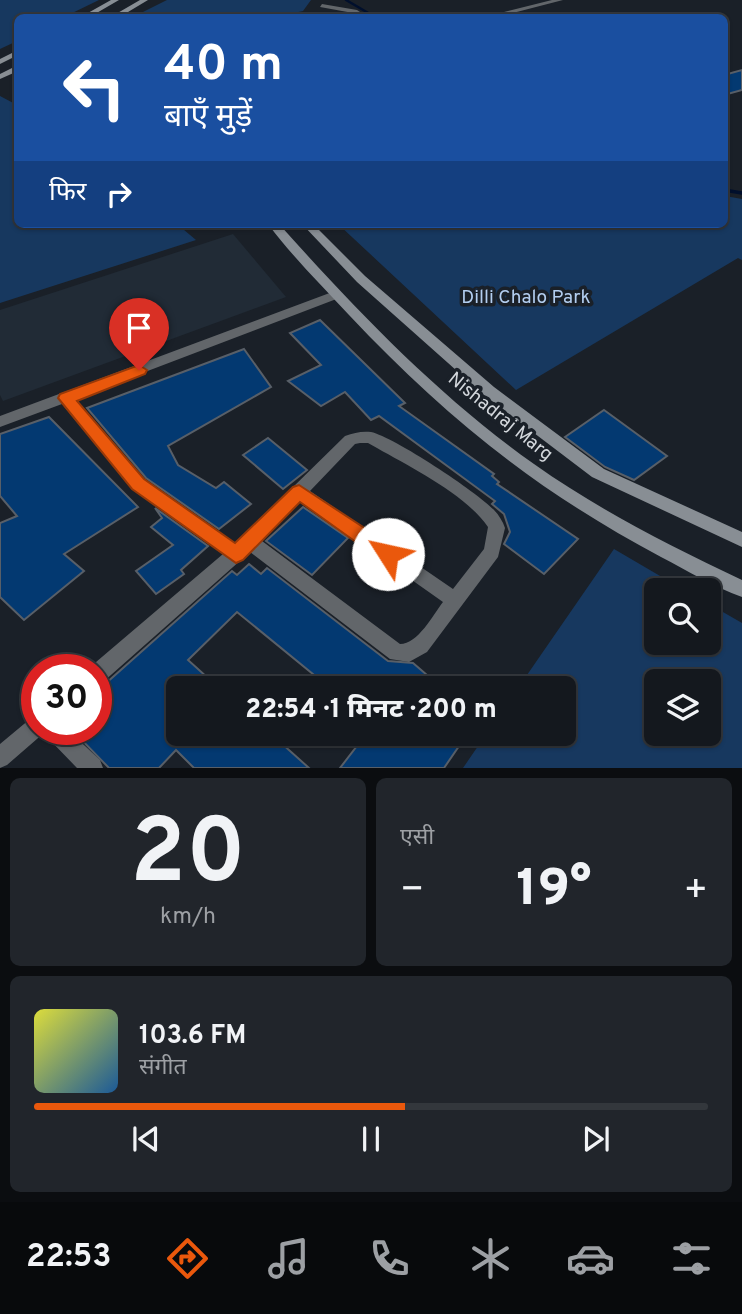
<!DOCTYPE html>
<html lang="hi">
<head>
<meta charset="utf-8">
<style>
	body { margin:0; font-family:Overpass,"Noto Sans Devanagari",sans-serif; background:#21252b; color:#f1f3f6; height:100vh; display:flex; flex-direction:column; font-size:26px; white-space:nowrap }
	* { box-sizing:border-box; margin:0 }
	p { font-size:23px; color:#9da0a4 }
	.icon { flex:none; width:38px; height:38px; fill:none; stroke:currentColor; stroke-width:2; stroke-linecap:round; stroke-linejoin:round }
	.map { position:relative; height:768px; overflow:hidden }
	.details { display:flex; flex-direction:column; gap:10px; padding:10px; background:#0b0d10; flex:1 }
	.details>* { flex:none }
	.top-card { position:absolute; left:14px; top:14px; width:714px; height:214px; border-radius:10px; box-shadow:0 2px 5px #0004,0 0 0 2px #33373c; background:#1a4fa0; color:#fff; overflow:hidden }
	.tools { position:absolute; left:644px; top:578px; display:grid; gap:14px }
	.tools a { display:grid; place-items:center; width:77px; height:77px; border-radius:10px; background:#14181e; box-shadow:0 2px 5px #0004,0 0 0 2px #33373c; font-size:35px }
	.speed { position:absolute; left:21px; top:654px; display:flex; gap:14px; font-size:35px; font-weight:700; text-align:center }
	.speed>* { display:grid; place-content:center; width:91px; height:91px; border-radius:50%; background:#14181e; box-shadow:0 2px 5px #0004,0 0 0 2px #33373c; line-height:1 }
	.speed .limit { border:10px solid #d22; background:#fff; color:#111 }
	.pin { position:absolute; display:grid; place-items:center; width:60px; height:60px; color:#fff; margin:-72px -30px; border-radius:50% 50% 50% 0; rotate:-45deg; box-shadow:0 0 7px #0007 }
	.pin .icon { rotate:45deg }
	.me { position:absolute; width:77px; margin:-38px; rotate:305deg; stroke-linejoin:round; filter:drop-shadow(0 0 5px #0008) }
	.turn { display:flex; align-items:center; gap:24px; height:147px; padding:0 35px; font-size:32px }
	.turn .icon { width:91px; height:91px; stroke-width:2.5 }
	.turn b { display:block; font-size:49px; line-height:60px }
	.then { display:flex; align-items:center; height:66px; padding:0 35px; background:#0003; gap:14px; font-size:26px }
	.big { font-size:52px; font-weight:800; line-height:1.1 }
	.details .widget { flex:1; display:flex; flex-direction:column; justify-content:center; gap:10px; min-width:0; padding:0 24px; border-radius:10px; background:#21252b }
	.details .dial { align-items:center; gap:0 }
	.dial b { font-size:91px; line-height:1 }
	.song { display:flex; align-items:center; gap:21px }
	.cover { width:84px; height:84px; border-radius:10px; background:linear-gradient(135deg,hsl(60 70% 55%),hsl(210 70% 35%)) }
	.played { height:7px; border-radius:4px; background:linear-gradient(90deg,#ea580c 55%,#33373c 55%) }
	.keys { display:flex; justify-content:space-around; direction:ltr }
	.heat { display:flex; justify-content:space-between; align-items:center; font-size:38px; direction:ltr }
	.details .tiles { flex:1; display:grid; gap:10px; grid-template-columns:1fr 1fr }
	.widget:last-child { grid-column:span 2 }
	.trip { position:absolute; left:166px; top:676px; width:410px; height:70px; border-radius:10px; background:#14181e; box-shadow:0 2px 5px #0004,0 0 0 2px #33373c; font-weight:800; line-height:70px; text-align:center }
	.tabs { display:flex; height:112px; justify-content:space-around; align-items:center; background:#080a0c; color:#9da0a4 }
	.tabs .icon { width:49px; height:49px }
	.tabs .on { color:#ea580c }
	.tabs b { font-size:32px; color:#f1f3f6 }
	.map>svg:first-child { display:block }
	.built { fill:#212b36 }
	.green { fill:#17385f; fill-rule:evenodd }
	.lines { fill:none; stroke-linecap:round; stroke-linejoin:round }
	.stream-far1 { stroke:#000f2c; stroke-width:2.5 }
	.stream { stroke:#000f2c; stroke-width:3.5 }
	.building { fill:#033971; stroke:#585f68; stroke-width:2 }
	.pedestrian { fill:#62666a; fill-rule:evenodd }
	.minor { fill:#62666a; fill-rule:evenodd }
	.secondary { fill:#888e94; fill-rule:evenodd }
	.route { fill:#ea580c; stroke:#983908; stroke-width:2 }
	.labels { text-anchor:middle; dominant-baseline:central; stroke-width:7; stroke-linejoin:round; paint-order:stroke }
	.park-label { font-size:19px; fill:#b3cef0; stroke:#1a2028 }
	.street-label { font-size:19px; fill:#d3d7dc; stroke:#1a2028 }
</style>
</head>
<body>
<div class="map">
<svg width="742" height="768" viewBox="0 0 742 768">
	<rect width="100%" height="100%" fill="#1a2028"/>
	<path class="built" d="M233,234L286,297L3,401L0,395V310Z"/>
	<path class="green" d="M0,0H99L64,17L18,18L17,41L0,49Z
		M167,0H311L303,11L276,17H133Z
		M0,96L17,105L18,224H177L196,240L0,303Z
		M725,196L742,199V260L738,258L516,390L338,224H724Z
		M614,549L684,590H656V642H709V604L742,623V768H463L487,733H564V688H518ZM656,681H709V733H656Z"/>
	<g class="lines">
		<path class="stream-far1" d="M346,0L370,14L352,18"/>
		<path class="stream" d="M724,190L742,193"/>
	</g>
	<path class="building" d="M742,70V90L724,95V75Z
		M320,320L405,403L399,406L494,474L492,476L499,482L497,484L578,539L544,574L504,544L510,532L504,514L492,504L495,501L379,416L371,420L345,392L321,406L288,381L321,365L290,333Z
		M244,349L271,387L168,446L178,465L216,488L224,482L251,504L219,529L146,478L87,408Z
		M604,410L667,456L634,480L605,467L565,437Z
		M49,417L138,507L64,554L84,571L24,620L0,597V523L17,516L0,496V434Z
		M268,438L307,470L283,489L243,455Z
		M303,507L348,538L312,575L266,541Z
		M155,508L208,546L181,570L184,574L156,594L136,571L173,545L151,527L162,518Z
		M249,564L261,574L267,568L388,661L413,663L442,688H330L237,612L188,660L219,688H178V733H270L309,768H194L176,750L159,768H109L72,730H96V686L105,684L232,571L237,575Z
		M367,733H468L444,768H340Z"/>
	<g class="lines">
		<path class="pedestrian" d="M552,0H563L493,18H480Z
			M322,4L357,10L369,18H361L353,13L320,7Z"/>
		<path class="minor" d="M335,291L341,295L339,298L74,399L144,480L235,544L345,436C354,433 361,431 371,432C394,437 477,492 494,510C499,515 503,522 505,528L498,557L427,652L409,662L390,659L250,552L103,682L96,684V670H88L89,668L223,554L132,488L62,404L0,427V416ZM360,443H368L377,448C412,468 465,494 488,527L484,549L453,589L310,491L355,444ZM300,501L443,602C433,615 418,644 400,644L262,541Z
			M37,716V730H68L100,760L103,768H77L47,737L45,732L7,765L0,768V744L30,719Z"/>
		<path class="secondary" d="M111,0H119L88,18H79Z
			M140,0H148L118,18H109Z
			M18,50V55L0,64V59Z
			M18,65V71L0,79V74Z
			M268,224H279C357,311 438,396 534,464C599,510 670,546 742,580V597C714,587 688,571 661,557C537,491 445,417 349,315C321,285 292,256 268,224Z
			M302,224H313L365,276L494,387L604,469L742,532V547L592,477L484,395L357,282Z"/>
	</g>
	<path class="route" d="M139,365L147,370L145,374L77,401L144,479L235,543L293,487L299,485L395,548L398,554L395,560H381L300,502L243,560L236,563L132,489L58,398L60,394Z"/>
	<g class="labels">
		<g class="park-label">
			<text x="526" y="298">Dilli Chalo Park</text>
		</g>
		<g class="street-label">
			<text transform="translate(500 417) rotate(39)">Nishadraj Marg</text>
		</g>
	</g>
</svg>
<div class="tools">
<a><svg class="icon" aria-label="search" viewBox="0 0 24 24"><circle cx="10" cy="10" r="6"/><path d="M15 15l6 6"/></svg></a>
<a><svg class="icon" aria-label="layers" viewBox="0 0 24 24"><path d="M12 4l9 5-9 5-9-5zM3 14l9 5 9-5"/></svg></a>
</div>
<div class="speed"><div class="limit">30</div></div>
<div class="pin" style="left:139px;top:370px;background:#d93025"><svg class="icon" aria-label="arrive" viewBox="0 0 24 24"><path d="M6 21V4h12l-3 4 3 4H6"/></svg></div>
<svg class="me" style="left:388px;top:554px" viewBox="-20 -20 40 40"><circle r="19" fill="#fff"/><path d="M0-13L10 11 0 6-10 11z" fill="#ea580c"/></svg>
<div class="trip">22:54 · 1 मिनट · 200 m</div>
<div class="top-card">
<div class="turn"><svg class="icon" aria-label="left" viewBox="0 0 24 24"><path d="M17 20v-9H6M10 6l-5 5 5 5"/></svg><div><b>40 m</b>बाएँ मुड़ें</div></div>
<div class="then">फिर<svg class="icon" aria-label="right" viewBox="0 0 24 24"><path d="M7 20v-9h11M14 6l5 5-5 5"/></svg></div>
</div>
</div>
<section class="details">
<div class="tiles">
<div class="widget dial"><b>20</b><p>km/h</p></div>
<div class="widget"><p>एसी</p>
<div class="heat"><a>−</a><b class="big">19°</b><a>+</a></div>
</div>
<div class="widget">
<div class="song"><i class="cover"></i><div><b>103.6 FM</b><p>संगीत</p></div></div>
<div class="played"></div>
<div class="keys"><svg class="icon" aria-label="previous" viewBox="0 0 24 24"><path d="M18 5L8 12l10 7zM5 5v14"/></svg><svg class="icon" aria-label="pause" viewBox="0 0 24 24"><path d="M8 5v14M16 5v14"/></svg><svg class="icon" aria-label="next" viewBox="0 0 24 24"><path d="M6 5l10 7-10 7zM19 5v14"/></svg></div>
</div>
</div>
</section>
<nav class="tabs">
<b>22:53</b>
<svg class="icon on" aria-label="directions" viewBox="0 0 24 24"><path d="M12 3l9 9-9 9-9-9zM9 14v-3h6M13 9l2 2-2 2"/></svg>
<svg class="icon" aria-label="music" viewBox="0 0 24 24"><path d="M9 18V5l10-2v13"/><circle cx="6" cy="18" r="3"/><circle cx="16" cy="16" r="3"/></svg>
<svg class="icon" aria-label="phone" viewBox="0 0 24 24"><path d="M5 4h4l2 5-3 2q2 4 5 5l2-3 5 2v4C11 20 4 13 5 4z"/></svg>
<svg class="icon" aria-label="climate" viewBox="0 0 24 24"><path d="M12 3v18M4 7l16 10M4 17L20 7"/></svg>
<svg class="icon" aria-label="car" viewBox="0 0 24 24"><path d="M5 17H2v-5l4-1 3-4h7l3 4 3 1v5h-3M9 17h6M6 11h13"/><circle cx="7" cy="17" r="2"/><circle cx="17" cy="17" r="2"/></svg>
<svg class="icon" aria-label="filters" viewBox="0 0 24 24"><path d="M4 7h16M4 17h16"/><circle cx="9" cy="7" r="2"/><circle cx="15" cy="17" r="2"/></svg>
</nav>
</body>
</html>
